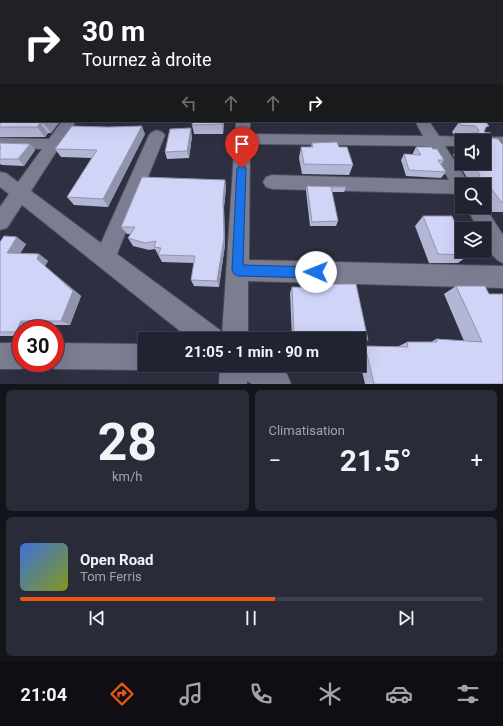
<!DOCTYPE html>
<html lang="fr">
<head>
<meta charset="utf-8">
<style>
	body { margin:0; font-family:Roboto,sans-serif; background:#2a2b39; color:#f1f3f6; height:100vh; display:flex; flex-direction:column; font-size:15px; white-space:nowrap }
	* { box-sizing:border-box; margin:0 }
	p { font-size:13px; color:#a2a4ab }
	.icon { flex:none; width:22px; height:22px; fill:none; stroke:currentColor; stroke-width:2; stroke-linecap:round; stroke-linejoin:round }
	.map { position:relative; height:384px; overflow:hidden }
	.sheet { display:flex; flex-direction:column; gap:6px; padding:6px; background:#13131b; flex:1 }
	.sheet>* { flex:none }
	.top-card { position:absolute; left:0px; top:0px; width:503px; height:122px; box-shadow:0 4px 16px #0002,0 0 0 1px #3f404d; background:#202124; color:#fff; overflow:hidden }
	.buttons { position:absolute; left:455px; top:134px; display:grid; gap:8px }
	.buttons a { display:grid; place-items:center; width:36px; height:36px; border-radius:0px; background:#222331; box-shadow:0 4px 16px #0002,0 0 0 1px #3f404d; font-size:20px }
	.speed { position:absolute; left:12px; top:320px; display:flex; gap:8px; font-size:20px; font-weight:700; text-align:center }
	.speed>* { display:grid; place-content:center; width:52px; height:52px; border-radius:50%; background:#222331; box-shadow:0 4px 16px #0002,0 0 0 1px #3f404d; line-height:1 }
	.speed .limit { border:6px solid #d22; background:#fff; color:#111 }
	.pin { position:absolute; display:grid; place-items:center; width:34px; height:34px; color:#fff; margin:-41px -17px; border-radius:50% 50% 50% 0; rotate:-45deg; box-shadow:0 0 4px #0007 }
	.pin .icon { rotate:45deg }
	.me { position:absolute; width:44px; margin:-22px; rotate:271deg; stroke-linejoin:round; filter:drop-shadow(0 0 3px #0008) }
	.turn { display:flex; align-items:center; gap:14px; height:84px; padding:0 16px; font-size:18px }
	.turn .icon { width:52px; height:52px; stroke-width:2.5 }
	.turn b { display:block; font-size:28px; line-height:34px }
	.lanes { display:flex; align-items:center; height:38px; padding:0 16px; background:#0003; justify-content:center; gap:20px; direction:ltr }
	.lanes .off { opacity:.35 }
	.big { font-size:30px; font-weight:700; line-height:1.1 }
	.sheet .widget { flex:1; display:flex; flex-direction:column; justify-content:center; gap:6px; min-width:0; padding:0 14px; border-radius:6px; background:#2a2b39 }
	.sheet .dial { align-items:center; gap:0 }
	.dial b { font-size:52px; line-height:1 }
	.song { display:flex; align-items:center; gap:12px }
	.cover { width:48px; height:48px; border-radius:6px; background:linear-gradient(135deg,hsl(220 70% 55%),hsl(70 70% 35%)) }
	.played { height:4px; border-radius:2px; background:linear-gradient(90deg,#ea580c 55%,#3f404d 55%) }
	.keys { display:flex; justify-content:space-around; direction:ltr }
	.heat { display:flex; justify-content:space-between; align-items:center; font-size:22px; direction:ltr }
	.sheet .tiles { flex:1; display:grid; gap:6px; grid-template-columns:1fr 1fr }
	.widget:last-child { grid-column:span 2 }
	.trip { position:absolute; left:138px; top:332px; width:228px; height:40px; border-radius:0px; background:#222331; box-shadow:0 4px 16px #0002,0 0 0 1px #3f404d; font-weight:700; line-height:40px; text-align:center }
	.tabs { display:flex; height:64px; justify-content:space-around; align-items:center; background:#0e0e14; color:#a2a4ab }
	.tabs .icon { width:28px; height:28px }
	.tabs .current { color:#ea580c }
	.tabs b { font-size:18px; color:#f1f3f6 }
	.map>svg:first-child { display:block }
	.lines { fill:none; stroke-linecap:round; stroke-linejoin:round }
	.minor-casing { stroke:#4b4c5b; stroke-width:2 }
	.minor { fill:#7b7d91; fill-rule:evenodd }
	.wall { fill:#b3b6d4 }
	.shaded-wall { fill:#9294ad }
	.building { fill:#d0d4f7; stroke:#9294ad }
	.route { fill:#1a73e8; stroke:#114b97 }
</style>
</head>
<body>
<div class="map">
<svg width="503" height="384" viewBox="0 0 503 384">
	<rect width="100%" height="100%" fill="#2e2f41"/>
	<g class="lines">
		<g class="minor-casing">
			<path id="minor" d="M0,51H1V57H0Z
				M502,52H503V58H502Z
				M62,121H76L31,191L101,243L149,135L152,132L157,130L162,132L165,135L117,254L220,330L222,335L236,121H250V134L423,136L415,121H429L439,136L467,137L470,141H462V146H445L470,185H462V194L272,189L266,187L263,182L266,177L272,175L449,180L429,146L250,144L249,260L503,266V288L248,281V339H190L22,205L7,228L0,230V207L9,194L0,187V172L6,173L18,182L42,149L0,148V138L49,139Z
				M484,137H503V147H484V141H477L479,138Z
				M484,205L503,235V263C490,258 484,242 484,229H478L466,207H484Z
				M0,343H21V363H31L30,365L21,369H0Z
				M55,343L145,344V365H155L145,370L55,369L46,365L45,363H55Z
				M220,365H272L287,374L291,384H252L247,381V384H219Z"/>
		</g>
		<use href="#minor" class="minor"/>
	</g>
	<path class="wall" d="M0,0H49L48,1H1V50H0Z
		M113,0H298L299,1H112Z
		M502,45H503V51H502Z
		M0,81L60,121L51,133H48L45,137H0Z
		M224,121L223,134H194L192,125Z
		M472,121L491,138L502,144H503V212H490L484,202V185H471V184L453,155L460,145H462V163H484V141H465L468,137L467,136L454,135L452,132L459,122Z
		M145,134L108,207L74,205L67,197L92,158L61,157L55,149Z
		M192,136L189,158L167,159L165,152Z
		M0,143L30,144L35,150L24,166L2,165L0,164Z
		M312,143L339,147L353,165L349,175L302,174L299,158L301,147H311Z
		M416,147L433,149L444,160L441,164L446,172L441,178L406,176L401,160L404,154H413V153Z
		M225,180L226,188L224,207L225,245L219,287L194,286L191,280L194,263L162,262L155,249L149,250L133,246L128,238L131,234H127L121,227Z
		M307,186L346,187L344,192H332L338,221L336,226H310L306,191Z
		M423,216L469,255L458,263H429L415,226Z
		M0,242L26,244L20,253L39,254L48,261L45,266L81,296L70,325H32L30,329H21V336H0Z
		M323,284L368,340L362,344H359V339H315L292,338L290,293L292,287L321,288Z
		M456,286L503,384H365L359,358V350L365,346L397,347L407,342H431L436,339L464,341L444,294Z"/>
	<path class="shaded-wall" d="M40,0H49L48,1H38Z
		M45,121H60L51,133L43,123Z
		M222,121H224L223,134L222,124Z
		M40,123L48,133L45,137L37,127Z
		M142,126L145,134L108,207L103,199Z
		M191,128L192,136L189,158L187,151Z
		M30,144L35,150L24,166L18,159Z
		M225,180L226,188L224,207L225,245L219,287L217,281L223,199Z
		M17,237L26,244L17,259L7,253Z
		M39,254L48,261L45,266L81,296L70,325L61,321L37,259Z
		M21,321L32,325L30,329H21V334L16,332Z"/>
	<path class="building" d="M0,0H40L38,1H1V44H0Z
		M113,0H198V1H112Z
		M226,0H298L299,1H226Z
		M316,0H503V45H502V1H316Z
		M0,81H1V121H45L43,123H40L37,127H0Z
		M193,121H222V124L192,125Z
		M472,121H485L489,126L486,127L484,132L491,133V138L498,139L502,144H503V202H501L488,184H484L479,177L480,175L472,163H484V141H473L470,137L471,133H478L479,130L475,126L461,125L459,122Z
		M72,126L108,127L142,126L103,199L67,197L97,150L55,149Z
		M191,128L187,151L165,152L170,129Z
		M337,142L339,147H347L353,165L304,164L301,147H313L312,143Z
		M0,143L30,144L18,159H0V149L1,148H0Z
		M416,147H431L433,149H437L444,160H438L446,172L409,170L404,154L421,155Z
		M142,177L225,180L223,199L224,238L217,281L191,280L195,256L158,255L161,248L154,247L156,241L145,243L128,238L135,227H121Z
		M307,186L346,187H331L338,221L312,222Z
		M423,216H452L462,239V251H468L469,255L438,254Z
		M4,236L17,237L7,253L39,254L37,259L73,291L61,321H21L16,332H0V242Z
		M323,284H356L368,340L331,339V335L294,333L292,287L324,288Z
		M456,286H485L489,294H503V384H374L365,346L408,347L407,342H437L436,339L482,342Z"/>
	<path class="route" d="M242,165L246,168L243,265L316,267L320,268L321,272L320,276L316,278L238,276L234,274L232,270L237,168Z"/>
</svg>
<div class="buttons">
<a><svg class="icon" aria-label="sound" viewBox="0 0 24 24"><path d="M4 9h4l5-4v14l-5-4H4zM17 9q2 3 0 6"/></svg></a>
<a><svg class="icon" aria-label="search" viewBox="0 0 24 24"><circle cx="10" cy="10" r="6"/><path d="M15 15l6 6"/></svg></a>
<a><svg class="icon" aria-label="layers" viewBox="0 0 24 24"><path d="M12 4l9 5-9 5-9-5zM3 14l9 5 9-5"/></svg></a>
</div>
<div class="speed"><div class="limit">30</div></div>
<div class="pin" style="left:242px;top:168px;background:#d93025"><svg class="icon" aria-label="arrive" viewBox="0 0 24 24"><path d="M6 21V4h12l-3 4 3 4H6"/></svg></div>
<svg class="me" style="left:316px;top:272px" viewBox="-20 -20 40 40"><circle r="19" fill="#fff"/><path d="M0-13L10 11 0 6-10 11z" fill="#1a73e8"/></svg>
<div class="trip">21:05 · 1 min · 90 m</div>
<div class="top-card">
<div class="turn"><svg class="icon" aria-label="right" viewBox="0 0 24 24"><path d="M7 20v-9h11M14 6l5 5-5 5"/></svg><div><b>30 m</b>Tournez à droite</div></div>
<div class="lanes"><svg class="icon off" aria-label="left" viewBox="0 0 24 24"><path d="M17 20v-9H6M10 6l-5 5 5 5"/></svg><svg class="icon off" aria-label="ahead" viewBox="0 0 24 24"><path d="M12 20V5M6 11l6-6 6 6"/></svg><svg class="icon off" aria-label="ahead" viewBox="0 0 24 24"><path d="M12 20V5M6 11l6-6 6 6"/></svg><svg class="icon" aria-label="right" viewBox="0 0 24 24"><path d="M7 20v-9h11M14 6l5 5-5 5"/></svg></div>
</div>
</div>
<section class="sheet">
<div class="tiles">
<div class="widget dial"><b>28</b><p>km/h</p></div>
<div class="widget"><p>Climatisation</p>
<div class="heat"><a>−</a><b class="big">21.5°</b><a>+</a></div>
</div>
<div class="widget">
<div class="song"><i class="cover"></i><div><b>Open Road</b><p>Tom Ferris</p></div></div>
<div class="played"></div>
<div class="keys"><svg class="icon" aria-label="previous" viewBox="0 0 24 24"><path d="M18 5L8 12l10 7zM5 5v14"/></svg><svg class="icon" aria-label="pause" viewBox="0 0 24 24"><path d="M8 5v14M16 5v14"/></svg><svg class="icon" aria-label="next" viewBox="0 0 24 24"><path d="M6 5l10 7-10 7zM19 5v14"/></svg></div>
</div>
</div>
</section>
<nav class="tabs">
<b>21:04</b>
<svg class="icon current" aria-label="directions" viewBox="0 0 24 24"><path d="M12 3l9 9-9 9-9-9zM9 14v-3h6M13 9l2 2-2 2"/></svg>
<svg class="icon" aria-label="music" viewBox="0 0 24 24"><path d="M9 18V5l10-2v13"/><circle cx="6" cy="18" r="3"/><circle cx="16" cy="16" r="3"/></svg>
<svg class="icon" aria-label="phone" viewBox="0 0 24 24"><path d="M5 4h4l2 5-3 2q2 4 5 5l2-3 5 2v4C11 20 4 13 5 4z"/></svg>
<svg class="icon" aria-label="climate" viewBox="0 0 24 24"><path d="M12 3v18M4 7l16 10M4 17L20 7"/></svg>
<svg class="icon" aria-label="car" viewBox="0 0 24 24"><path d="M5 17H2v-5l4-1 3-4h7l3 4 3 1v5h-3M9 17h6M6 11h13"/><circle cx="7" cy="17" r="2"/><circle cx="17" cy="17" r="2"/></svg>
<svg class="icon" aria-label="filters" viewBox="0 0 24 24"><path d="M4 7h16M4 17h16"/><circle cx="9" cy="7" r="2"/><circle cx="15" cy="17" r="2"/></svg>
</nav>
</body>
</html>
